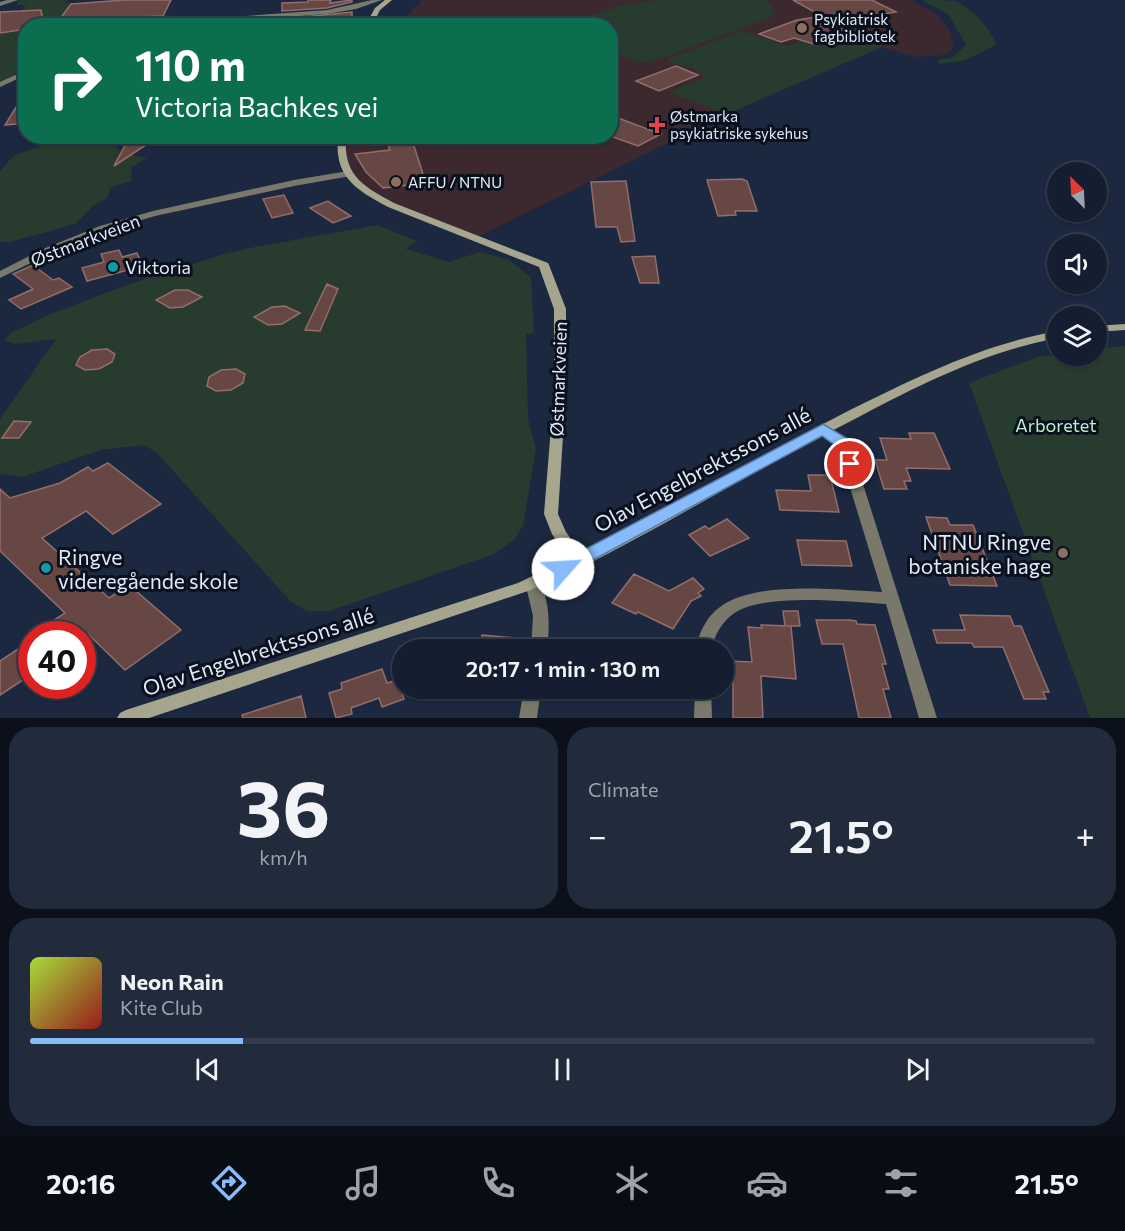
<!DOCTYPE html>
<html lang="en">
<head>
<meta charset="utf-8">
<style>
	body { margin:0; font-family:Commissioner,sans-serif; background:#212b3c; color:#f1f3f6; height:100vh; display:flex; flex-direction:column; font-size:22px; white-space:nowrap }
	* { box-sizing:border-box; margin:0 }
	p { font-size:20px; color:#9da2ab }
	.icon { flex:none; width:33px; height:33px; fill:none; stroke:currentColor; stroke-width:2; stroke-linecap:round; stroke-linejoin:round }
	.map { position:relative; height:718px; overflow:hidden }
	.drawer { display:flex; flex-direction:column; gap:9px; padding:9px; background:#0b101a; flex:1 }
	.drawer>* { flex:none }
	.banner { position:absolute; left:18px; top:18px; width:600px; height:126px; border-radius:24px; box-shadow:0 2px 4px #0004,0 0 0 2px #333c4c; background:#0b6e4f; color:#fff; overflow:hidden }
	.needle { width:39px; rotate:336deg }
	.controls { position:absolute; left:1047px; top:162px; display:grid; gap:12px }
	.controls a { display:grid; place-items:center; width:60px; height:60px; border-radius:50%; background:#141e30; box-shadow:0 2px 4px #0004,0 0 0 2px #333c4c; font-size:30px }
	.speed { position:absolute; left:18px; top:621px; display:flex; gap:12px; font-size:30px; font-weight:700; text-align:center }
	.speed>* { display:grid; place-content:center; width:78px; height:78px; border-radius:50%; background:#141e30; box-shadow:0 2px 4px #0004,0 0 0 2px #333c4c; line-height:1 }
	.speed .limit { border:9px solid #d22; background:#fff; color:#111 }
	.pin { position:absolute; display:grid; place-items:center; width:51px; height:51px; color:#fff; margin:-26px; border:3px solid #fff; border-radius:50%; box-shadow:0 2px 6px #0007 }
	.me { position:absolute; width:66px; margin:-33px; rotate:64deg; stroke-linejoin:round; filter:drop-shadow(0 0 4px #0008) }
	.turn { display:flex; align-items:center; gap:21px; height:126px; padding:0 18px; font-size:27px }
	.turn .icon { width:78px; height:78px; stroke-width:2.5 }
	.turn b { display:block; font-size:42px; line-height:51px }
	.big { font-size:45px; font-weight:600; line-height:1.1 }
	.drawer .tile { flex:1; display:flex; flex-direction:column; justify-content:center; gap:9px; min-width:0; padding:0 21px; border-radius:24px; background:#212b3c }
	.drawer .dial { align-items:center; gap:0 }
	.dial b { font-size:78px; line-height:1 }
	.song { display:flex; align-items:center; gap:18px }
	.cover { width:72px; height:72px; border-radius:9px; background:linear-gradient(135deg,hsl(80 70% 55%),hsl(0 70% 35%)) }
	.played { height:6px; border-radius:3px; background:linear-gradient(90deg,#87bbfb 20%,#333c4c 20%) }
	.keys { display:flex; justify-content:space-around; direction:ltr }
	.heat { display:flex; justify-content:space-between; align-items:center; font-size:33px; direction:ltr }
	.drawer .tiles { flex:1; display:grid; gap:9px; grid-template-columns:1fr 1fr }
	.tile:last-child { grid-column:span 2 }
	.trip { position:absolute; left:392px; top:639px; width:342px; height:60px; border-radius:30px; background:#141e30; box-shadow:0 2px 4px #0004,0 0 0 2px #333c4c; font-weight:600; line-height:60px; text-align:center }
	.dock { display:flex; height:96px; justify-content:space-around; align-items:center; background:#080c13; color:#9da2ab }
	.dock .icon { width:42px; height:42px }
	.dock .selected { color:#87bbfb }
	.dock b { font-size:27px; color:#f1f3f6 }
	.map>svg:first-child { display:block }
	.medical { fill:#3c2930 }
	.green { fill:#273b2e }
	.building { fill:#674744; stroke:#926d6a; stroke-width:1.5 }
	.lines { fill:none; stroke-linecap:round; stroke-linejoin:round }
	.street { fill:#79786a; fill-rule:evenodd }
	.secondary { fill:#a6a68e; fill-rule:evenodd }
	.route { fill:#87bbfb; stroke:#587aa3; stroke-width:1.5 }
	.education-dot { fill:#8d6e63; stroke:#0b111c; stroke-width:2 }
	.health-dot { fill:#e0444e; stroke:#0b111c; stroke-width:2 }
	.culture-dot { fill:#0f9aa8; stroke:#0b111c; stroke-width:2 }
	.labels { text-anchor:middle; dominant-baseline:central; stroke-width:6; stroke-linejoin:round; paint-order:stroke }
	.far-poi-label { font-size:15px; fill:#e1eafa; stroke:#0b111c; text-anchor:start }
	.street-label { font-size:18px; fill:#e1eafa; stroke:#0b111c }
	.poi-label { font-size:18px; fill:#e1eafa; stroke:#0b111c; text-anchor:start }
	.park-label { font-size:18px; fill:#b9f0cc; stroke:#0b111c }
	.near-street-label { font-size:21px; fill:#e1eafa; stroke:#0b111c }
	.near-poi-label { font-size:21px; fill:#e1eafa; stroke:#0b111c; text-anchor:end }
</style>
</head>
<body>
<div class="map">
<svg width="1125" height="718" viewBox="0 0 1125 718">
	<rect width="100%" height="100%" fill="#1b2840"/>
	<path class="medical" d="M423,0H913L915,3L937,14L951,33L954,47L946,55L916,57L882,47L871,51L727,114L477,237L391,205L355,183L340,150L342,137L610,136V26L398,25Z"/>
	<path class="green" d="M21,0H68L66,3L72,4L63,16L28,18L20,12L26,5H17L18,1Z
		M660,0H766L776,11L769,18L651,62C636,63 625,58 611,53L610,26L561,25L627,4Z
		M921,0C931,0 946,0 955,1C971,8 991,28 996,45L966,60L939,64L938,60L951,58L966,45L948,14Z
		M163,15L176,16L170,22L154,26H44L43,21Z
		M25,29V68L0,83V32Z
		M743,31L787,46L829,31L882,47L727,114L670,93L677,88L703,79V75C693,65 674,66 667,59Z
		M130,136L122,140L116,147L122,153L147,158L132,167L131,181L111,187L107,198L93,206L75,224L10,242H0V171L13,156L64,137Z
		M377,225L417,241L406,249L449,262L480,252L508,259L531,277L534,333L526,334L528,419L536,448L523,526L514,540L494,554L330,611H307L291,602L157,453L144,445L101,450L22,477L0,474V419L56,339L15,344L6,341V338L11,333L48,315L127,285L224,254L255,247Z
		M1125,346V718H1090L969,383L1037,357L1057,355L1096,356L1097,349Z"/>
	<path class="building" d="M124,0H171L163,16L59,20L71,4Z
		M308,0H331L330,3L352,0V2L327,8L282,11V3L308,2Z
		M793,0H872L896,12L855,19L864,23L814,44L794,38L781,42L759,34L797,20L822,16Z
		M41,10L44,26H26V29L0,33V12Z
		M352,12V18H347L346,24L284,26V19Z
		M676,66L698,75L659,91L636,81Z
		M26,91V123L5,125Z
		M610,115L661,134L638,146L610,136Z
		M158,137L114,166L129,138Z
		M413,143L426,183L383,188L366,172L355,154L390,150L388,145Z
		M742,179L747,181L757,211H735L736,215L718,216L707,180Z
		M626,181L635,241L621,242L617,227H596L591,182Z
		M284,195L293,213L272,218L263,199Z
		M328,201L343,211L351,216L333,223L310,208Z
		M119,250L122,257L137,253L143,266L87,281L82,268L104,262L101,254Z
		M655,256L659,283H640L632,257Z
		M33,265L53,280L59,278L72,287L21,309L9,300L33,289L13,274Z
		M327,284L338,289L320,331L305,330Z
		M175,290H188L202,297L183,307L170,308L156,300Z
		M285,306L300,313L282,324L268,325L254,317L272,307Z
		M107,349L115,354L112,362L99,369L85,370L76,365L80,357L92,350Z
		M236,369L245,374L243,383L231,390L216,391L207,386L209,377L221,370Z
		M14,421L31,422L19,438H2Z
		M909,433H934L950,469L906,468L911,481H904L907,489H884L875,460H887L880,438L911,439Z
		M108,463L161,504L113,534L86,511L42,538L109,598L129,585L181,630L125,670L88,634H33L65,613L0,551V489L10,498L60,483L88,467L93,471Z
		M808,475H830L839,512L780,510L776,490L811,491Z
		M926,517L947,518L950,525H973L997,586L950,585Z
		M727,519L749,538L710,556L689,535L705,526L709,529Z
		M797,540L846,541L852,566L802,565Z
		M634,574L669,591L693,578L704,589L698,593L701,596L691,601L673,629L638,612L636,614L612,603Z
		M783,611H798L800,626H785Z
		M960,615L1010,616L1014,626H1021L1049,692H1043L1046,699H1024L1003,647H974L972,643H937L933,630H965Z
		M816,620H850L856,621L857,624L875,625L886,664H882L889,689H883L891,718H859L843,644H822Z
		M761,625L791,626L796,679L761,676L763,718H733V681H731L729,661L752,662L748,627L762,628Z
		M482,635L528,639V650H479Z
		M32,640V674L0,695V661Z
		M382,669L387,683L397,680L404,699L382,707L379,698L351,708L352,714L336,718L329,693L342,689L341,683Z
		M301,696L306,718H243L242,715Z"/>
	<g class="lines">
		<path class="street" d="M7,0H18L0,6V2Z
			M372,0H382L356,9L327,14L161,26L191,20L327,10Z
			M26,70V75L0,87V82Z
			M348,171L353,174L351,176L294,186L155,216L108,230L51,253L0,278V271L43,249L100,226L153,211L294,180Z
			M823,425L828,426L850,443L937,718H919L886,604C849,602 767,593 736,612C722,621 715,634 711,650H695C699,633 706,617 720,607C754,580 840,590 882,592L837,445L816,429Z
			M533,576L538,578C550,599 550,626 547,650H531L533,616L525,582L528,578Z
			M524,688H541L537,718H519Z
			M695,688H711L712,718H694Z"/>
		<path class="secondary" d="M385,0H392L380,10L372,26H365L375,8Z
			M338,136H346C343,176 363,186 394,203L548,263L549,265L566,309V390L558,514L566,532L581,553C672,508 760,456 850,410C917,377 983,344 1058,331V338C983,352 917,386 851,421C760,467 673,521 582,567C565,575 546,583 528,591L149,718H117L120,713L126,710L518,583L569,559L552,534L544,514L554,390V309L539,267L388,207C355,189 334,177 338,136Z
			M1125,324V330L1096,332V326Z"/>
	</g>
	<path class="route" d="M823,424L848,439L857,464L855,468H844L836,446L822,436L569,573L563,575L557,573L555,569L557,564Z"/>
	<g class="education-dot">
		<circle cx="802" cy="28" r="6"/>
		<circle cx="396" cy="182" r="6"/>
		<circle cx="1063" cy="553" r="6"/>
	</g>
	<path class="health-dot" d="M654 116h6v6h6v6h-6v6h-6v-6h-6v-6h6z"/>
	<g class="culture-dot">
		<circle cx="113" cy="267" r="6"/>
		<circle cx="46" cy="568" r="6"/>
	</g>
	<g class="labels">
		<g class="far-poi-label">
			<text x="814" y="19">Psykiatrisk<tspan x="814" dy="17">fagbibliotek</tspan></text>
			<text x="670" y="116">Østmarka<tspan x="670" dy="17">psykiatriske sykehus</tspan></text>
			<text x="408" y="182">AFFU / NTNU</text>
		</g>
		<g class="street-label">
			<text transform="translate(85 240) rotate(-21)">Østmarkveien</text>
			<text transform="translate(558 379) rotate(-88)">Østmarkveien</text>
		</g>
		<g class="poi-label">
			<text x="125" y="267">Viktoria</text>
		</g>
		<g class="park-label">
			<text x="1056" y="425">Arboretet</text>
		</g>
		<g class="near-street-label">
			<text transform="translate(702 469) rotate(-28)">Olav Engelbrektssons allé</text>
			<text transform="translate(258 651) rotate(-18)">Olav Engelbrektssons allé</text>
		</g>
		<g class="near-poi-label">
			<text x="1051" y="541">NTNU Ringve<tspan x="1051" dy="24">botaniske hage</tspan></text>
			<text x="58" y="556" text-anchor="start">Ringve<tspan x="58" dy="24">videregående skole</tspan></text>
		</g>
	</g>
</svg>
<div class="controls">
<a><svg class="needle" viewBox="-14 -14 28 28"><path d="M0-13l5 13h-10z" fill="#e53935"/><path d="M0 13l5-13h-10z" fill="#9da2ab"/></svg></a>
<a><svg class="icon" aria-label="sound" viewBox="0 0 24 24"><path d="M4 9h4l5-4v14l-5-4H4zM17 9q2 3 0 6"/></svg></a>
<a><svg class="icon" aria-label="layers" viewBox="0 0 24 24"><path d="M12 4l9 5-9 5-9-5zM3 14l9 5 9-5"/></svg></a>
</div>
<div class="speed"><div class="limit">40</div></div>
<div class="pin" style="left:850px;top:464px;background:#d93025"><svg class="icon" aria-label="arrive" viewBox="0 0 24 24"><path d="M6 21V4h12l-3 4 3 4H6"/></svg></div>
<svg class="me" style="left:563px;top:569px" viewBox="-20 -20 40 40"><circle r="19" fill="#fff"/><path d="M0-13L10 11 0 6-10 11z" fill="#87bbfb"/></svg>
<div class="trip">20:17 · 1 min · 130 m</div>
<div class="banner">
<div class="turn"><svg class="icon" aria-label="right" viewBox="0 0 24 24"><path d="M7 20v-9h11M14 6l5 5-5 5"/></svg><div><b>110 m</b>Victoria Bachkes vei</div></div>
</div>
</div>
<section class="drawer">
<div class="tiles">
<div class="tile dial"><b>36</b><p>km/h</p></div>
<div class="tile"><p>Climate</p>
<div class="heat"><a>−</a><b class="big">21.5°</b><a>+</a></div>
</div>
<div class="tile">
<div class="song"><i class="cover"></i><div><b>Neon Rain</b><p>Kite Club</p></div></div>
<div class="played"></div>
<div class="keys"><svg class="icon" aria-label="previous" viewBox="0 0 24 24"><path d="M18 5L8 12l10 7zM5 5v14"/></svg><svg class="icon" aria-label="pause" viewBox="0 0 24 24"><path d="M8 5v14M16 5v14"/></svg><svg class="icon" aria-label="next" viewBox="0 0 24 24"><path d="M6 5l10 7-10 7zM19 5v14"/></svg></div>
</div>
</div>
</section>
<nav class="dock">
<b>20:16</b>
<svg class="icon selected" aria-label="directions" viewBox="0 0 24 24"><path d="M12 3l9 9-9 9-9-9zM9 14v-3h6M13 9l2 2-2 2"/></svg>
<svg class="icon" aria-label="music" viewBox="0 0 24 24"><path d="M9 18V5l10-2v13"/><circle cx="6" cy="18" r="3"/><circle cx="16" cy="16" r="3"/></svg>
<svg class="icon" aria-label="phone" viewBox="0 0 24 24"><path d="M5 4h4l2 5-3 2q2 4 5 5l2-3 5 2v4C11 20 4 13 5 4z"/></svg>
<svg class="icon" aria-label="climate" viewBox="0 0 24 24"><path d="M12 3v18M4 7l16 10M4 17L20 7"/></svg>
<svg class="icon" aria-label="car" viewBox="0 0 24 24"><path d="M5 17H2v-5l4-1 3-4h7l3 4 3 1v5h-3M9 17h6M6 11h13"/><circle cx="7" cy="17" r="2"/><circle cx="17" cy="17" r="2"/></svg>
<svg class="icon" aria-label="filters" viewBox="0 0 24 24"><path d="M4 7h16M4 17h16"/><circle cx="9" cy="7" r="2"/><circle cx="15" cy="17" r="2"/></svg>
<b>21.5°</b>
</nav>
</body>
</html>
